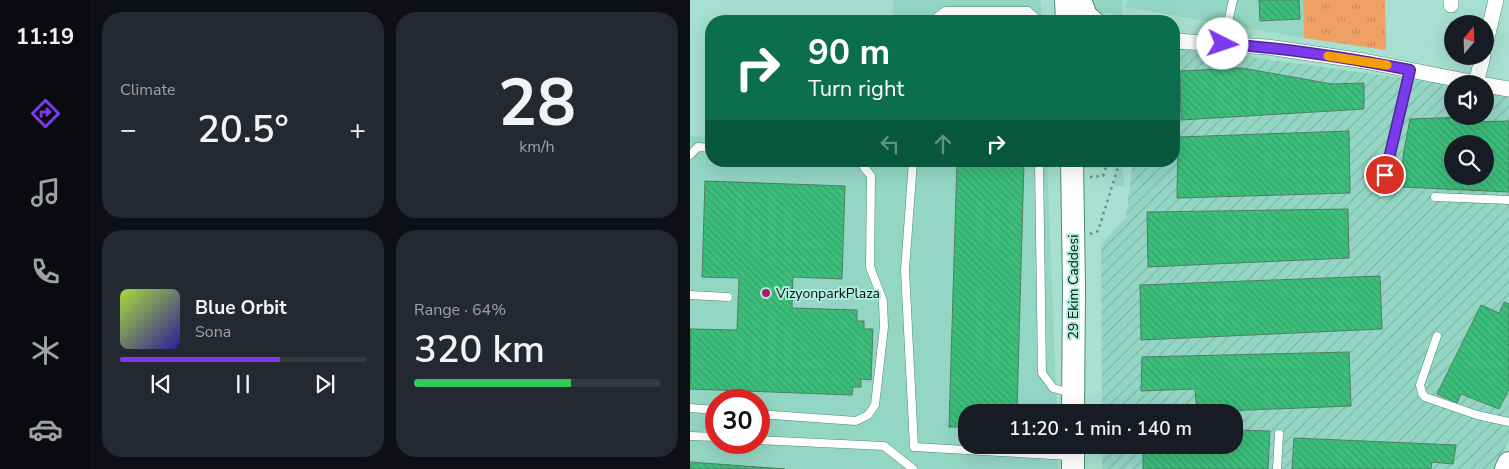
<!DOCTYPE html>
<html lang="en">
<head>
<meta charset="utf-8">
<style>
	body { margin:0; font-family:"Nunito Sans",sans-serif; background:#242831; color:#f1f3f6; height:100vh; display:flex; flex-direction:column; font-size:19px; white-space:nowrap }
	* { box-sizing:border-box; margin:0 }
	p { font-size:16px; color:#9ea1a6 }
	.icon { flex:none; width:28px; height:28px; fill:none; stroke:currentColor; stroke-width:2; stroke-linecap:round; stroke-linejoin:round }
	.map { position:relative; flex:1; overflow:hidden }
	.side { display:flex; flex-direction:column; gap:12px; padding:12px; background:#0d0f14; width:600px }
	.side>* { flex:none }
	.banner { position:absolute; left:15px; top:15px; width:475px; height:152px; border-radius:20px; box-shadow:0 5px 20px #0002; background:#0b6e4f; color:#fff; overflow:hidden }
	.needle { width:32px; rotate:19deg }
	.tools { position:absolute; left:754px; top:15px; display:grid; gap:10px }
	.tools a { display:grid; place-items:center; width:50px; height:50px; border-radius:50%; background:#171b24; box-shadow:0 5px 20px #0002; font-size:25px }
	.speed { position:absolute; left:15px; top:389px; display:flex; gap:10px; font-size:25px; font-weight:700; text-align:center }
	.speed>* { display:grid; place-content:center; width:65px; height:65px; border-radius:50%; background:#171b24; box-shadow:0 5px 20px #0002; line-height:1 }
	.speed .limit { border:8px solid #d22; background:#fff; color:#111 }
	.pin { position:absolute; display:grid; place-items:center; width:42px; height:42px; color:#fff; margin:-21px; border:2px solid #fff; border-radius:50%; box-shadow:0 1px 5px #0007 }
	.me { position:absolute; width:55px; margin:-28px; rotate:94deg; stroke-linejoin:round; filter:drop-shadow(0 0 4px #0008) }
	.turn { display:flex; align-items:center; gap:18px; height:105px; padding:0 20px; font-size:22px }
	.turn .icon { width:65px; height:65px; stroke-width:2.5 }
	.turn b { display:block; font-size:35px; line-height:42px }
	.lanes { display:flex; align-items:center; height:48px; padding:0 20px; background:#0003; justify-content:center; gap:25px; direction:ltr }
	.lanes .off { opacity:.35 }
	.big { font-size:38px; font-weight:600; line-height:1.1 }
	.side .card { flex:1; display:flex; flex-direction:column; justify-content:center; gap:8px; min-width:0; padding:0 18px; border-radius:20px; background:#242831 }
	.side .dial { align-items:center; gap:0 }
	.dial b { font-size:65px; line-height:1 }
	.song { display:flex; align-items:center; gap:15px }
	.cover { width:60px; height:60px; border-radius:8px; background:linear-gradient(135deg,hsl(80 70% 55%),hsl(250 70% 35%)) }
	.played { height:5px; border-radius:2px; background:linear-gradient(90deg,#7c3aed 65%,#363941 65%) }
	.keys { display:flex; justify-content:space-around; direction:ltr }
	.heat { display:flex; justify-content:space-between; align-items:center; font-size:28px; direction:ltr }
	.charge { height:8px; border-radius:4px; background:linear-gradient(90deg,#34c759 64%,#363941 0) }
	.side .tiles { flex:1; display:grid; gap:12px; grid-template-columns:repeat(2,1fr) }
	.trip { position:absolute; left:268px; top:404px; width:285px; height:50px; border-radius:20px; background:#171b24; box-shadow:0 5px 20px #0002; font-weight:600; line-height:50px; text-align:center }
	main { display:flex; flex:1; min-height:0 }
	.menu { display:flex; flex-direction:column; width:90px; justify-content:space-around; align-items:center; background:#090b0e; color:#9ea1a6 }
	.menu .icon { width:35px; height:35px }
	.menu .current { color:#7c3aed }
	.menu b { font-size:22px; color:#f1f3f6 }
	.map>svg:first-child { display:block }
	.built { fill:#94d6c4; fill-rule:evenodd }
	.industrial { fill:url(#industrial-furrows); fill-rule:evenodd }
	.park { fill:url(#park-tufts) }
	.building { fill:url(#building-back-hatch); stroke:#537d63; fill-rule:evenodd }
	.lines { fill:none; stroke-linecap:round; stroke-linejoin:round }
	.lane-casing { stroke:#51887a; stroke-width:9 }
	.street-casing { stroke:#51887a; stroke-width:16 }
	.secondary-casing { stroke:#51887a; stroke-width:24 }
	.path { stroke:#669085; stroke-width:2.5; stroke-dasharray:2.5 4; stroke-linecap:butt }
	.lane { stroke:#fff; stroke-width:8 }
	.street { stroke:#fff; stroke-width:15 }
	.secondary { stroke:#fff; stroke-width:22 }
	.route-casing { stroke:#51269a; stroke-width:12 }
	.route { stroke:#7c3aed; stroke-width:9 }
	.slow { stroke:#f59e0b; stroke-width:9 }
	.poi-dot { fill:#a91f63; stroke:#b3eddd; stroke-width:2 }
	.labels { text-anchor:middle; dominant-baseline:central; stroke-width:4; stroke-linejoin:round; paint-order:stroke }
	.street-label { font-size:14px; fill:#011510; stroke:#b3eddd }
	.poi-label { font-size:14px; fill:#011510; stroke:#b3eddd; text-anchor:start }
</style>
</head>
<body>
<main>
<nav class="menu">
<b>11:19</b>
<svg class="icon current" aria-label="directions" viewBox="0 0 24 24"><path d="M12 3l9 9-9 9-9-9zM9 14v-3h6M13 9l2 2-2 2"/></svg>
<svg class="icon" aria-label="music" viewBox="0 0 24 24"><path d="M9 18V5l10-2v13"/><circle cx="6" cy="18" r="3"/><circle cx="16" cy="16" r="3"/></svg>
<svg class="icon" aria-label="phone" viewBox="0 0 24 24"><path d="M5 4h4l2 5-3 2q2 4 5 5l2-3 5 2v4C11 20 4 13 5 4z"/></svg>
<svg class="icon" aria-label="climate" viewBox="0 0 24 24"><path d="M12 3v18M4 7l16 10M4 17L20 7"/></svg>
<svg class="icon" aria-label="car" viewBox="0 0 24 24"><path d="M5 17H2v-5l4-1 3-4h7l3 4 3 1v5h-3M9 17h6M6 11h13"/><circle cx="7" cy="17" r="2"/><circle cx="17" cy="17" r="2"/></svg>
</nav>
<section class="side">
<div class="tiles">
<div class="card"><p>Climate</p>
<div class="heat"><a>−</a><b class="big">20.5°</b><a>+</a></div>
</div>
<div class="card dial"><b>28</b><p>km/h</p></div>
<div class="card">
<div class="song"><i class="cover"></i><div><b>Blue Orbit</b><p>Sona</p></div></div>
<div class="played"></div>
<div class="keys"><svg class="icon" aria-label="previous" viewBox="0 0 24 24"><path d="M18 5L8 12l10 7zM5 5v14"/></svg><svg class="icon" aria-label="pause" viewBox="0 0 24 24"><path d="M8 5v14M16 5v14"/></svg><svg class="icon" aria-label="next" viewBox="0 0 24 24"><path d="M6 5l10 7-10 7zM19 5v14"/></svg></div>
</div>
<div class="card"><p>Range · 64%</p><b class="big">320 km</b><div class="charge"></div></div>
</div>
</section>
<div class="map">
<svg width="819" height="469" viewBox="0 0 819 469">
	<defs>
		<pattern id="industrial-furrows" width="10" height="10" patternUnits="userSpaceOnUse" patternTransform="scale(1.25)"><rect width="10" height="10" fill="#94d6c4"/><path d="M-1 1l2-2M0 10L10 0M9 11l2-2" fill="none" stroke="#7eb7a7"/></pattern>
		<pattern id="park-tufts" width="24" height="20" patternUnits="userSpaceOnUse" patternTransform="scale(1.25)"><rect width="24" height="20" fill="#efa065"/><path d="M3 7l-1-3M5 7V3M7 7l1-3M15 17l-1-3M17 17v-4M19 17l1-3" fill="none" stroke="#cb8957"/></pattern>
		<pattern id="building-back-hatch" width="6" height="6" patternUnits="userSpaceOnUse" patternTransform="scale(1.25)"><rect width="6" height="6" fill="#3dbf7c"/><path d="M-1 5l2 2M0 0l6 6M5-1l2 2" fill="none" stroke="#34a36a"/></pattern>
	</defs>
	<rect width="100%" height="100%" fill="#a7e0d0"/>
	<path class="built" d="M203,0H351L352,21H203Z
		M369,0H432V21H422V13H415V20H402Z
		M439,0H613L614,38L435,7Z
		M0,136L21,137V161H357L367,412H276V445H368L369,469H0ZM26,400H69V442H26Z
		M371,161H433L434,186H424L423,168H380V186H371Z"/>
	<path class="industrial" d="M488,47L762,85V116H795V90L819,93V440L804,469H412V445H544V412H412L411,245L436,217L443,161H484V51ZM762,144H795V176H762Z"/>
	<path class="park" d="M613,0H695L696,50L614,38Z"/>
	<path class="building" d="M569,0H609L610,19L570,21Z
		M552,68L642,84L674,83V109L491,120L490,71Z
		M777,117V122L819,121V192L712,187L713,156L720,119ZM762,144H795V176H762Z
		M659,131L660,193L487,198L488,137Z
		M267,161H334L327,412H276V427H259Z
		M15,181L155,186L152,279L103,277L102,308L167,310V321H174V329H183L181,380L171,379V387H163L162,395L0,389V329L47,330L49,278L12,277Z
		M658,209L659,258L458,267L457,212Z
		M690,276L692,329L451,340L450,285Z
		M814,302L819,304V389L809,409L771,394L767,403L747,394L791,305L809,313Z
		M659,352L661,406L507,412L505,389L451,391L452,357Z
		M544,430L580,431L578,469H453V445H544Z
		M604,438L766,445L763,464L742,462L741,469H602Z
		M0,462L95,469H0Z"/>
	<g class="lines">
		<g class="lane-casing">
			<path id="lane" d="M242,21L255,11H338L349,21
				M533,44L543,0
				M0,155L8,147L21,148
				M223,161L215,270L224,447L380,456
				M349,161L352,373L363,388L381,393
				M691,193L721,70
				M745,197L819,200
				M0,295L38,297
				M747,336L730,385L732,393L735,397L787,415L819,422
				M0,408L26,410
				M69,414L166,421L178,415L185,405L194,327L193,301L180,267L181,176L169,161
				M0,436L26,437
				M69,440L194,446L223,469
				M587,469L589,434"/>
		</g>
		<g class="street-casing">
			<path id="street" d="M761,0V5
				M485,41L577,47L674,61L791,84
				M795,46L806,0
				M786,83L793,56
				M795,85L819,89"/>
		</g>
		<g class="secondary-casing">
			<path id="secondary" d="M376,0L377,21
				M390,0L396,16L402,21
				M382,161L384,287L383,412
				M383,445V469
				M816,469L819,463"/>
		</g>
		<path class="path" d="M400,177L413,176L418,161
			M400,234L408,231L430,161"/>
		<use href="#lane" class="lane"/>
		<use href="#street" class="street"/>
		<use href="#secondary" class="secondary"/>
	</g>
	<g class="lines">
		<g class="route-casing">
			<path id="route" d="M533,44C596,48 659,58 720,70L695,175"/>
		</g>
		<use href="#route" class="route"/>
		<path class="slow" d="M638,56L697,65"/>
	</g>
	<circle class="poi-dot" cx="76" cy="293" r="5"/>
	<g class="labels">
		<g class="street-label">
			<text transform="translate(383 287) rotate(-90)">29 Ekim Caddesi</text>
		</g>
		<g class="poi-label">
			<text x="86" y="293">VizyonparkPlaza</text>
		</g>
	</g>
</svg>
<div class="tools">
<a><svg class="needle" viewBox="-14 -14 28 28"><path d="M0-13l5 13h-10z" fill="#e53935"/><path d="M0 13l5-13h-10z" fill="#9ea1a6"/></svg></a>
<a><svg class="icon" aria-label="sound" viewBox="0 0 24 24"><path d="M4 9h4l5-4v14l-5-4H4zM17 9q2 3 0 6"/></svg></a>
<a><svg class="icon" aria-label="search" viewBox="0 0 24 24"><circle cx="10" cy="10" r="6"/><path d="M15 15l6 6"/></svg></a>
</div>
<div class="speed"><div class="limit">30</div></div>
<div class="pin" style="left:695px;top:175px;background:#d93025"><svg class="icon" aria-label="arrive" viewBox="0 0 24 24"><path d="M6 21V4h12l-3 4 3 4H6"/></svg></div>
<svg class="me" style="left:533px;top:44px" viewBox="-20 -20 40 40"><circle r="19" fill="#fff"/><path d="M0-13L10 11 0 6-10 11z" fill="#7c3aed"/></svg>
<div class="trip">11:20 · 1 min · 140 m</div>
<div class="banner">
<div class="turn"><svg class="icon" aria-label="right" viewBox="0 0 24 24"><path d="M7 20v-9h11M14 6l5 5-5 5"/></svg><div><b>90 m</b>Turn right</div></div>
<div class="lanes"><svg class="icon off" aria-label="left" viewBox="0 0 24 24"><path d="M17 20v-9H6M10 6l-5 5 5 5"/></svg><svg class="icon off" aria-label="ahead" viewBox="0 0 24 24"><path d="M12 20V5M6 11l6-6 6 6"/></svg><svg class="icon" aria-label="right" viewBox="0 0 24 24"><path d="M7 20v-9h11M14 6l5 5-5 5"/></svg></div>
</div>
</div>
</main>
</body>
</html>
